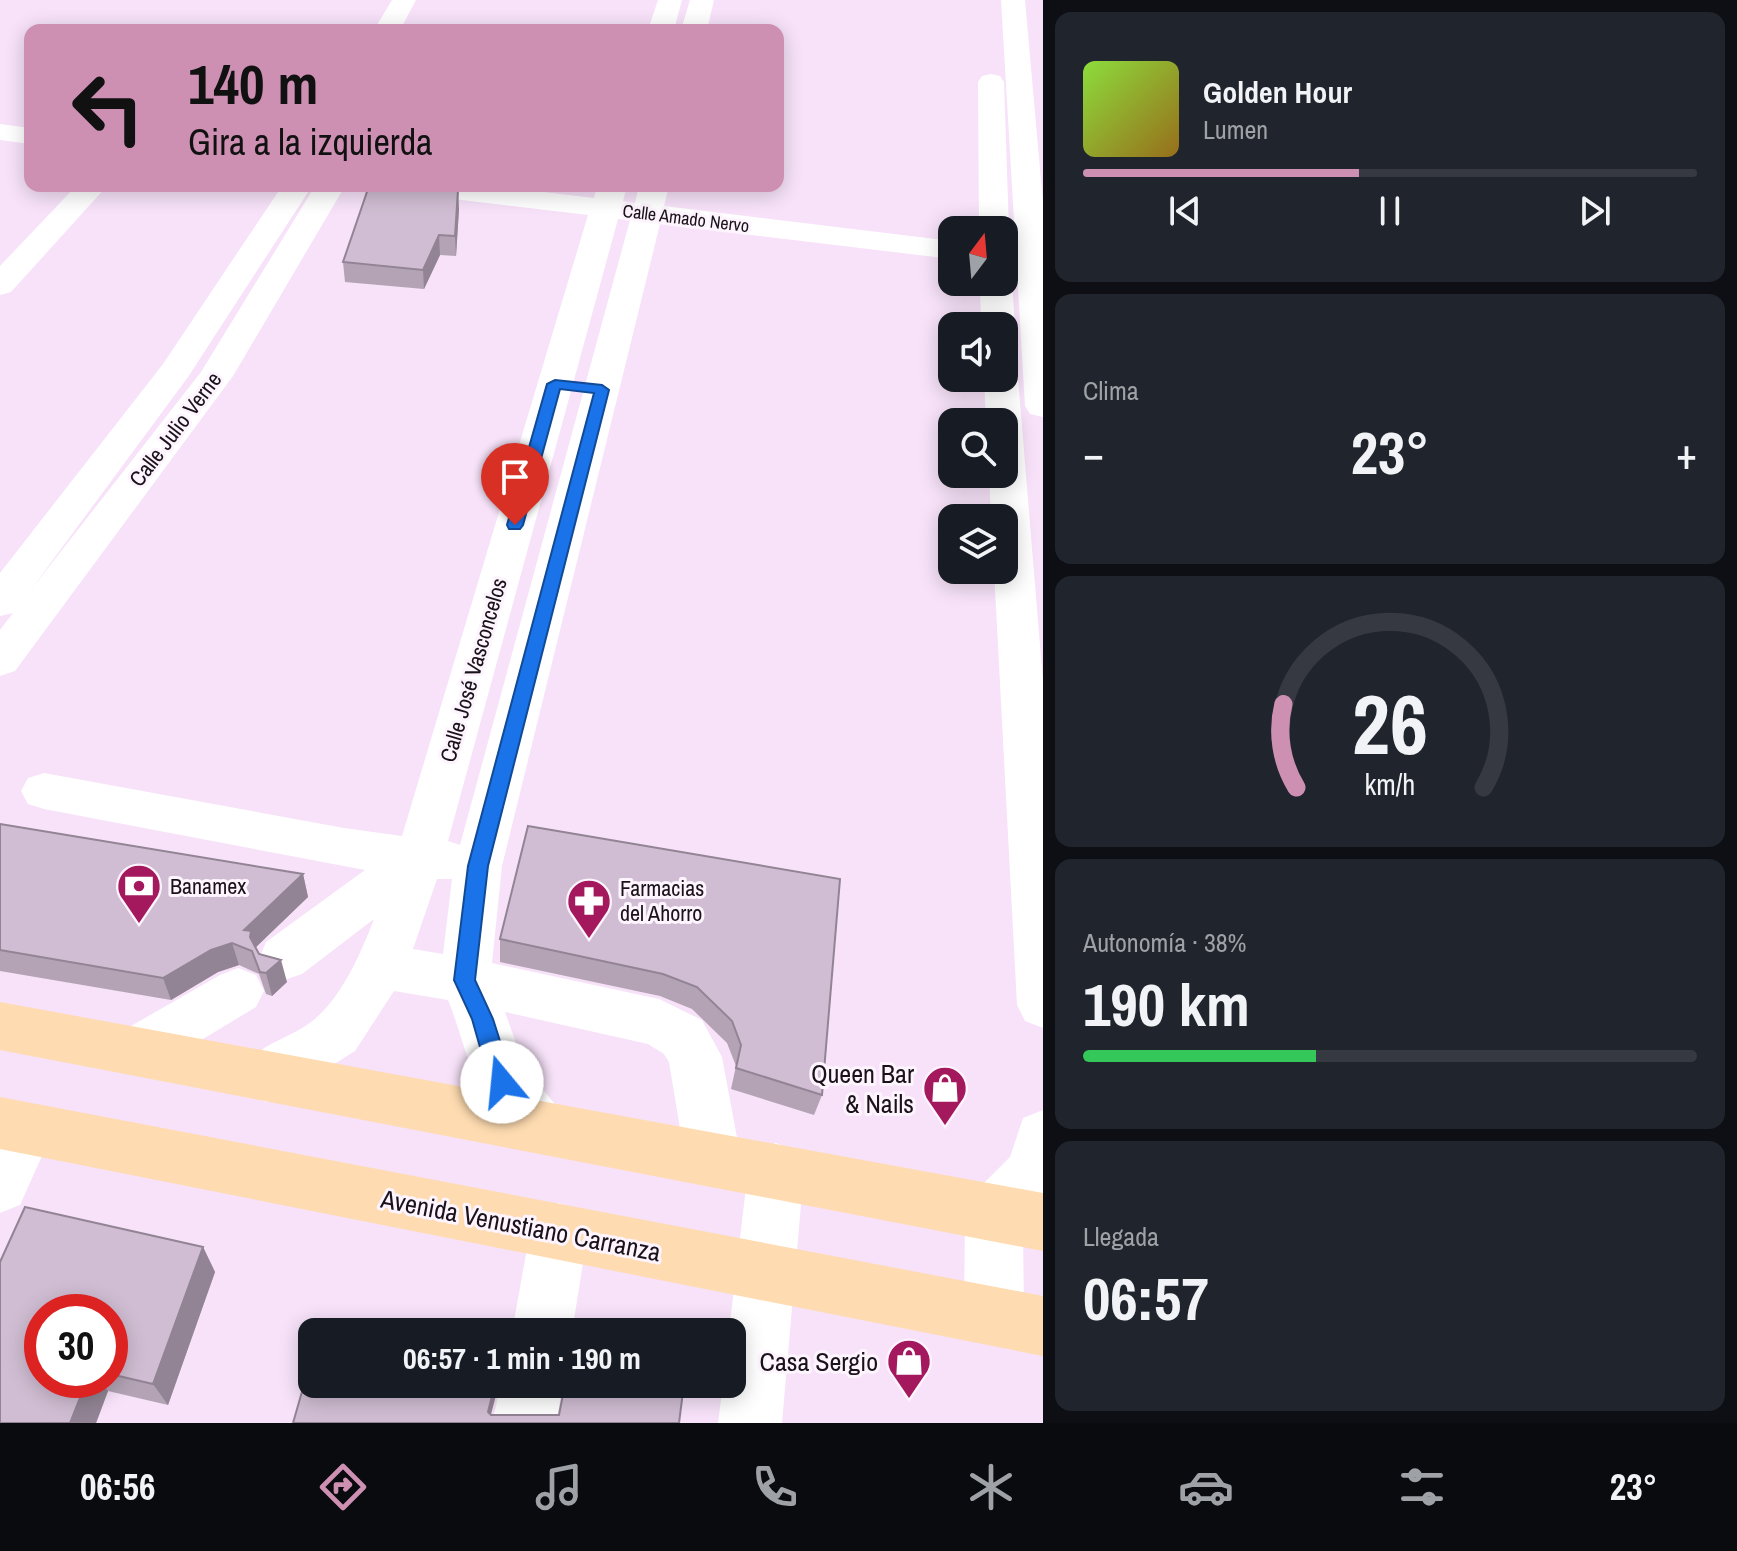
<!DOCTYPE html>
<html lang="es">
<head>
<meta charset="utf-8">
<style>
	body { margin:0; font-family:"Archivo Narrow",sans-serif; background:#20242c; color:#f1f3f6; height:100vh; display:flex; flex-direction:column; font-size:30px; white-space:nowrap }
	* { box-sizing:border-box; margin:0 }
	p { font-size:26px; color:#9ea1a6 }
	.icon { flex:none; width:44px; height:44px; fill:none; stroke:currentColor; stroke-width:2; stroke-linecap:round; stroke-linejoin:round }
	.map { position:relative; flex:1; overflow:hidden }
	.side { display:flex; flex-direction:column; gap:12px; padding:12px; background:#0d0f14; width:694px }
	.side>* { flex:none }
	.guide { position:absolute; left:24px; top:24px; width:760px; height:168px; border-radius:16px; box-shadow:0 4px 20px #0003; background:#ce90b2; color:#111; overflow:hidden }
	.needle { width:52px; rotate:16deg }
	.buttons { position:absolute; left:938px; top:216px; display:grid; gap:16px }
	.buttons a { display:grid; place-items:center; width:80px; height:80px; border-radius:16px; background:#171b24; box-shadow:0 4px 20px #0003; font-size:40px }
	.speed { position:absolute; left:24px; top:1294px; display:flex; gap:16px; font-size:40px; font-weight:700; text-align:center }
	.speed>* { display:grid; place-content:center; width:104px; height:104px; border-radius:50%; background:#171b24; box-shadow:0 4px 20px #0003; line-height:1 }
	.speed .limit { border:12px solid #d22; background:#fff; color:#111 }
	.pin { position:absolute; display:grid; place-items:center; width:68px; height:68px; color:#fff; margin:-82px -34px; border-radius:50% 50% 50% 0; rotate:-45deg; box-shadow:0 0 8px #0007 }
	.pin .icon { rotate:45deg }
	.me { position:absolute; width:88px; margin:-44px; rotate:343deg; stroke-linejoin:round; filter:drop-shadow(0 0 6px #0008) }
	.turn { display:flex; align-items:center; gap:28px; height:168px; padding:0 32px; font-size:36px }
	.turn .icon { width:104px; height:104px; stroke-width:2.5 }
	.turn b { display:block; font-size:56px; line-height:68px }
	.big { font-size:60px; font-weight:800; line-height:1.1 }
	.side .widget { flex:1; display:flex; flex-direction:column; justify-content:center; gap:12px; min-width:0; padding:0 28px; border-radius:16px; background:#20242c }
	.side .dial { align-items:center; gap:0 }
	.dial svg { height:208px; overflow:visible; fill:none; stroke:#363941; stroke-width:7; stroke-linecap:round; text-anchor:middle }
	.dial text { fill:#f1f3f6; stroke:none }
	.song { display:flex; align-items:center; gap:24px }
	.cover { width:96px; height:96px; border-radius:12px; background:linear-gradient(135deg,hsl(90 70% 55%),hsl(40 70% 35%)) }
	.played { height:8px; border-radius:4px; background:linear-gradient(90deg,#ce90b2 45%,#363941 45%) }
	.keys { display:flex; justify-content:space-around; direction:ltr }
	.heat { display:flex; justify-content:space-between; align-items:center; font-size:44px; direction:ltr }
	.charge { height:12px; border-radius:6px; background:linear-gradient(90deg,#34c759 38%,#363941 0) }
	.trip { position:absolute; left:298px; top:1318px; width:448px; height:80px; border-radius:16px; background:#171b24; box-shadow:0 4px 20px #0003; font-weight:800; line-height:80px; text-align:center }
	.menu { display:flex; height:128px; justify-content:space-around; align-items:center; background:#090b0e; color:#9ea1a6 }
	.menu .icon { width:56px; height:56px }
	.menu .selected { color:#ce90b2 }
	.menu b { font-size:36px; color:#f1f3f6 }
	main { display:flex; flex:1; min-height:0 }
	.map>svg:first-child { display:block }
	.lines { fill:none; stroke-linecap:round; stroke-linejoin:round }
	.minor { fill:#fff; fill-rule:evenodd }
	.major { fill:#fedbb0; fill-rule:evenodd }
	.wall { fill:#b3a3b5; fill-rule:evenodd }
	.shaded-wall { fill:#928494 }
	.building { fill:#d0bdd3; stroke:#928494; stroke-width:2 }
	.route { fill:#1a73e8; stroke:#114b97; stroke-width:2 }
	.labels { text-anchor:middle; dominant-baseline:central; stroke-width:6; stroke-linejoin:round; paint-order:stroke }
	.far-street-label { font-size:18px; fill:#19121a; stroke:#fdf4fd }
	.street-label { font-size:22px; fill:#19121a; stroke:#fdf4fd }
	.poi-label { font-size:22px; fill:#19121a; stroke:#fdf4fd; text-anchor:start }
	.near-poi-label { font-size:26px; fill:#19121a; stroke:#fdf4fd; text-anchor:end }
	.near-street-label { font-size:26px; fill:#19121a; stroke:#fdf4fd }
</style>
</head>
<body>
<main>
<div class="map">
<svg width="1043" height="1423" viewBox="0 0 1043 1423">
	<rect width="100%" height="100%" fill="#f7e2f9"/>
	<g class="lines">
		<path class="minor" d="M392,0H416L400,30H374Z
			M658,0H682L674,30H648Z
			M690,0H714L707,30H681Z
			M1001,0H1025L1043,203V417L1030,414L1025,406Z
			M991,74L1000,76L1004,82L1009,230L1004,237V230H979L978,82L982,76Z
			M0,124L30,128V144L0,140Z
			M76,186H107L11,292L0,295V266Z
			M282,186H312L188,377L30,591L201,372L315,186H345L233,376L15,671L0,676V630L13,613L0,616V573L163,364Z
			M405,186H494L594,198L597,186H627L623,201L635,203L639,186H669L664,206L952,241V259L660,224L502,866L492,963L659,999L702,1020L722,1057L741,1159L733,1178L713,1186L693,1178L685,1159L669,1062L664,1054L648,1044L505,1012L525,1068L559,1109L567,1128L559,1147L539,1154C478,1130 470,1054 448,1000L394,991L355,1051L285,1095L266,1102L247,1095L239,1077C255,1041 291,1041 317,1017C343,994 362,951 374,919L302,974L284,980L266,974L259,958L266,942L365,870L44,809L28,804L21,791L28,778L44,773L344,828L402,836L588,215L420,195L410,192ZM618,219L630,220L460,845L448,841ZM437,879H452L443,954L413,949Z
			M1004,274L1012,282L1015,326L1004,335V326H981L980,282H1004Z
			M1004,368L1013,371L1018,378L1043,682V1028L1025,1021L1017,1005L994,570H1004V518H991L989,474H1004V422H986L984,378H1004Z
			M238,968L256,975L264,991L256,1007L155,1068L136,1075L117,1068L109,1051L117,1034L220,975Z
			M26,1103L46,1110L54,1129L20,1205L0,1213V1124L6,1110Z
			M1043,1110V1204L1023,1224L1024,1316L1015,1337L994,1346L973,1337L964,1316L965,1213L974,1193L1010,1157L1023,1118Z
			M776,1143L796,1151L804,1170L782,1423H718L723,1384H732V1332H729L748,1170L756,1151Z
			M559,1203L580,1211L588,1232L572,1332H512L530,1232L538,1211Z
			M501,1384H563L556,1423H492Z"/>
		<path class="major" d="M0,1002L1043,1193V1251L0,1050Z
			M0,1097L1043,1296V1356L0,1149Z"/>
	</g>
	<path class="wall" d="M459,209L456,256L440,255L424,289L345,282L343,262Z
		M0,824L303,874L308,897L256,947L259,954L287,982L272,996L266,994L259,974L239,965L218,972L171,1000L0,971Z
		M528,826L822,1095L814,1115L731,1089L736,1066L727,1043L692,1009L660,996L500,962V939Z
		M25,1207L203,1247L215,1272L168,1405L108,1391L96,1423H0V1262ZM42,1312H110V1380H42Z"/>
	<path class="shaded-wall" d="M458,190L459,209L456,256L455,236Z
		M439,235L440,255L424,289L423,270Z
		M303,874L308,897L256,947L244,930Z
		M232,943L239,965L218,972L171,1000L163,978L211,950Z
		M281,960L287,982L272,996L266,973Z
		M203,1247L215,1272L168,1405L153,1384Z
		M87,1380H99L108,1391L96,1423H70Z
		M495,1384H499L489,1422L488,1412Z"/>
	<path class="building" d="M369,186H423L458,190L455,236L439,235L423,270L343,262Z
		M0,824L303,874L244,930L251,931L250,937L259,954L281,960L266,973L260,972L252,951L232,943L211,950L163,978L0,950Z
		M528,826L840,879L822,1095L736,1068L741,1045L732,1021L697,987L663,974L500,939Z
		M25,1207L203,1247L153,1384L110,1374V1312H42V1380H87L70,1423H0V1262Z
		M322,1323L362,1332H319Z
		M312,1357V1384H495L488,1412L491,1415H559L565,1384H684L679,1423H293Z"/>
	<path class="route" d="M555,380L602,385L609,390L488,866L475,980L493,1019L513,1082L510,1089L502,1092L494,1089L490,1082L472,1019L454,980L468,866L594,393L560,389L523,525L520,529H509L507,525L547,384Z"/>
	<defs>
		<g id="bank-pin" transform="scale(2.3)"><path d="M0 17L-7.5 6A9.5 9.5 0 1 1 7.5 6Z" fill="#a4185e" stroke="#fdf4fd"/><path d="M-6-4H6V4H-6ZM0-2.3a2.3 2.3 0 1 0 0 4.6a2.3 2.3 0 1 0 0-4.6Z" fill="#fff"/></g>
		<g id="pharmacy-pin" transform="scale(2.3)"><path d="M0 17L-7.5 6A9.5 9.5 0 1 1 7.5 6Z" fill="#a4185e" stroke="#fdf4fd"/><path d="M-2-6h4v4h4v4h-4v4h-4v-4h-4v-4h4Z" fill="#fff"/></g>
		<g id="shop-pin" transform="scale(2.3)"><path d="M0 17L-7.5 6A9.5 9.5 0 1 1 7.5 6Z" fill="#a4185e" stroke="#fdf4fd"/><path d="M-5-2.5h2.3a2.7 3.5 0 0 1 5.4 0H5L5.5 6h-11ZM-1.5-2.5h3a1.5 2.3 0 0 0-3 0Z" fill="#fff"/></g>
	</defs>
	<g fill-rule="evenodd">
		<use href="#bank-pin" x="139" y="886"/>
		<use href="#pharmacy-pin" x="589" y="901"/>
		<use href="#shop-pin" x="945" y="1088"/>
		<use href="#shop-pin" x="909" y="1361"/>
	</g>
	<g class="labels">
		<g class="far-street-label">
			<text transform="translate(686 218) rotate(7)">Calle Amado Nervo</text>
		</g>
		<g class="street-label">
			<text transform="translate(175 429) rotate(-53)">Calle Julio Verne</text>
			<text transform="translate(473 670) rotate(-74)">Calle José Vasconcelos</text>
		</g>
		<g class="poi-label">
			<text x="170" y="886">Banamex</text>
			<text x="620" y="888">Farmacias<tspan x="620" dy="25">del Ahorro</tspan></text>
		</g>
		<g class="near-poi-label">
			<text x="914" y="1073">Queen Bar<tspan x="914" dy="30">&amp; Nails</tspan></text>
			<text x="878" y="1361">Casa Sergio</text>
		</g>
		<g class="near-street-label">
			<text transform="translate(521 1225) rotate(11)">Avenida Venustiano Carranza</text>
		</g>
	</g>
</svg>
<div class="buttons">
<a><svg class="needle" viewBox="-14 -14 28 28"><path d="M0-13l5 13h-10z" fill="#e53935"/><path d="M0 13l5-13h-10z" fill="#9ea1a6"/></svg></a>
<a><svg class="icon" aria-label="sound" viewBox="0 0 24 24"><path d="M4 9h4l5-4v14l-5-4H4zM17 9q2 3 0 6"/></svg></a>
<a><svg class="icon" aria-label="search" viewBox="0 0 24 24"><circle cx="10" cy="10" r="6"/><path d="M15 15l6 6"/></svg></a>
<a><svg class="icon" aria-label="layers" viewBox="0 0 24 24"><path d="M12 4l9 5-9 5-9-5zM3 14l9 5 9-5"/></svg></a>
</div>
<div class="speed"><div class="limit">30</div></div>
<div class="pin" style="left:515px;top:525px;background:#d93025"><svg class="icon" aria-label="arrive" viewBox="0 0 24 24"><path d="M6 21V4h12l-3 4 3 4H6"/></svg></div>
<svg class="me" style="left:502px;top:1082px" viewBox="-20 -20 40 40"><circle r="19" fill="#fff"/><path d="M0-13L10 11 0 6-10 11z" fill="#1a73e8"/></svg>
<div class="trip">06:57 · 1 min · 190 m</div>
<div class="guide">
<div class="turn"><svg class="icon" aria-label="left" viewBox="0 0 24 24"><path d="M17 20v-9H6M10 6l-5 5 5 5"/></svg><div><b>140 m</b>Gira a la izquierda</div></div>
</div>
</div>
<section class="side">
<div class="widget">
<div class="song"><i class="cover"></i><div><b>Golden Hour</b><p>Lumen</p></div></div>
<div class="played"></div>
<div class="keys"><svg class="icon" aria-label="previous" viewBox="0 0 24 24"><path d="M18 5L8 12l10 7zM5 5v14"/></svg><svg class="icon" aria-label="pause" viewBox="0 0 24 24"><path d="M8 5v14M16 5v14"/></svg><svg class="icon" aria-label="next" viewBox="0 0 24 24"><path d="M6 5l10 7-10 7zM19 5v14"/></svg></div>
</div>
<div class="widget"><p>Clima</p>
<div class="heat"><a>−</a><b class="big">23°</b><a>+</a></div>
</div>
<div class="widget dial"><svg viewBox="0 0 100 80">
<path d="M14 69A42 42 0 1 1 86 69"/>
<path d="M14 69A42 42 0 0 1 9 37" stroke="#ce90b2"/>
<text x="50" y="56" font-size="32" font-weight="700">26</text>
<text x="50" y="72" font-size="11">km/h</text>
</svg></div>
<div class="widget"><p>Autonomía · 38%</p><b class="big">190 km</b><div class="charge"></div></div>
<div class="widget"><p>Llegada</p><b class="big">06:57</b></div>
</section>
</main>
<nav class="menu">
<b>06:56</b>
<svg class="icon selected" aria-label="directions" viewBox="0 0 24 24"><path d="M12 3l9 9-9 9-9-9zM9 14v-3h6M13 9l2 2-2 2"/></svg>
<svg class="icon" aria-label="music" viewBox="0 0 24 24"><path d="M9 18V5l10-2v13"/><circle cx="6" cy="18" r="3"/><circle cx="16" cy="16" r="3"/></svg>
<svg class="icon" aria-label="phone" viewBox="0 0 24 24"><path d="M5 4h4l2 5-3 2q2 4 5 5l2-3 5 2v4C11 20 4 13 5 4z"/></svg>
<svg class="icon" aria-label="climate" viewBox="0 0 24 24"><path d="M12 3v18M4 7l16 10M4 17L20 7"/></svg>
<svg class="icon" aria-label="car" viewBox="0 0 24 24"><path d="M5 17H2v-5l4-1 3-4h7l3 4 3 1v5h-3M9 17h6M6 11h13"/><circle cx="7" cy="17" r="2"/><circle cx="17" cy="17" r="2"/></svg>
<svg class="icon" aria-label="filters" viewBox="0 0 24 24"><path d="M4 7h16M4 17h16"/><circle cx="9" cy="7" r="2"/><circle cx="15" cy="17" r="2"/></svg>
<b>23°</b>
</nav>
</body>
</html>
